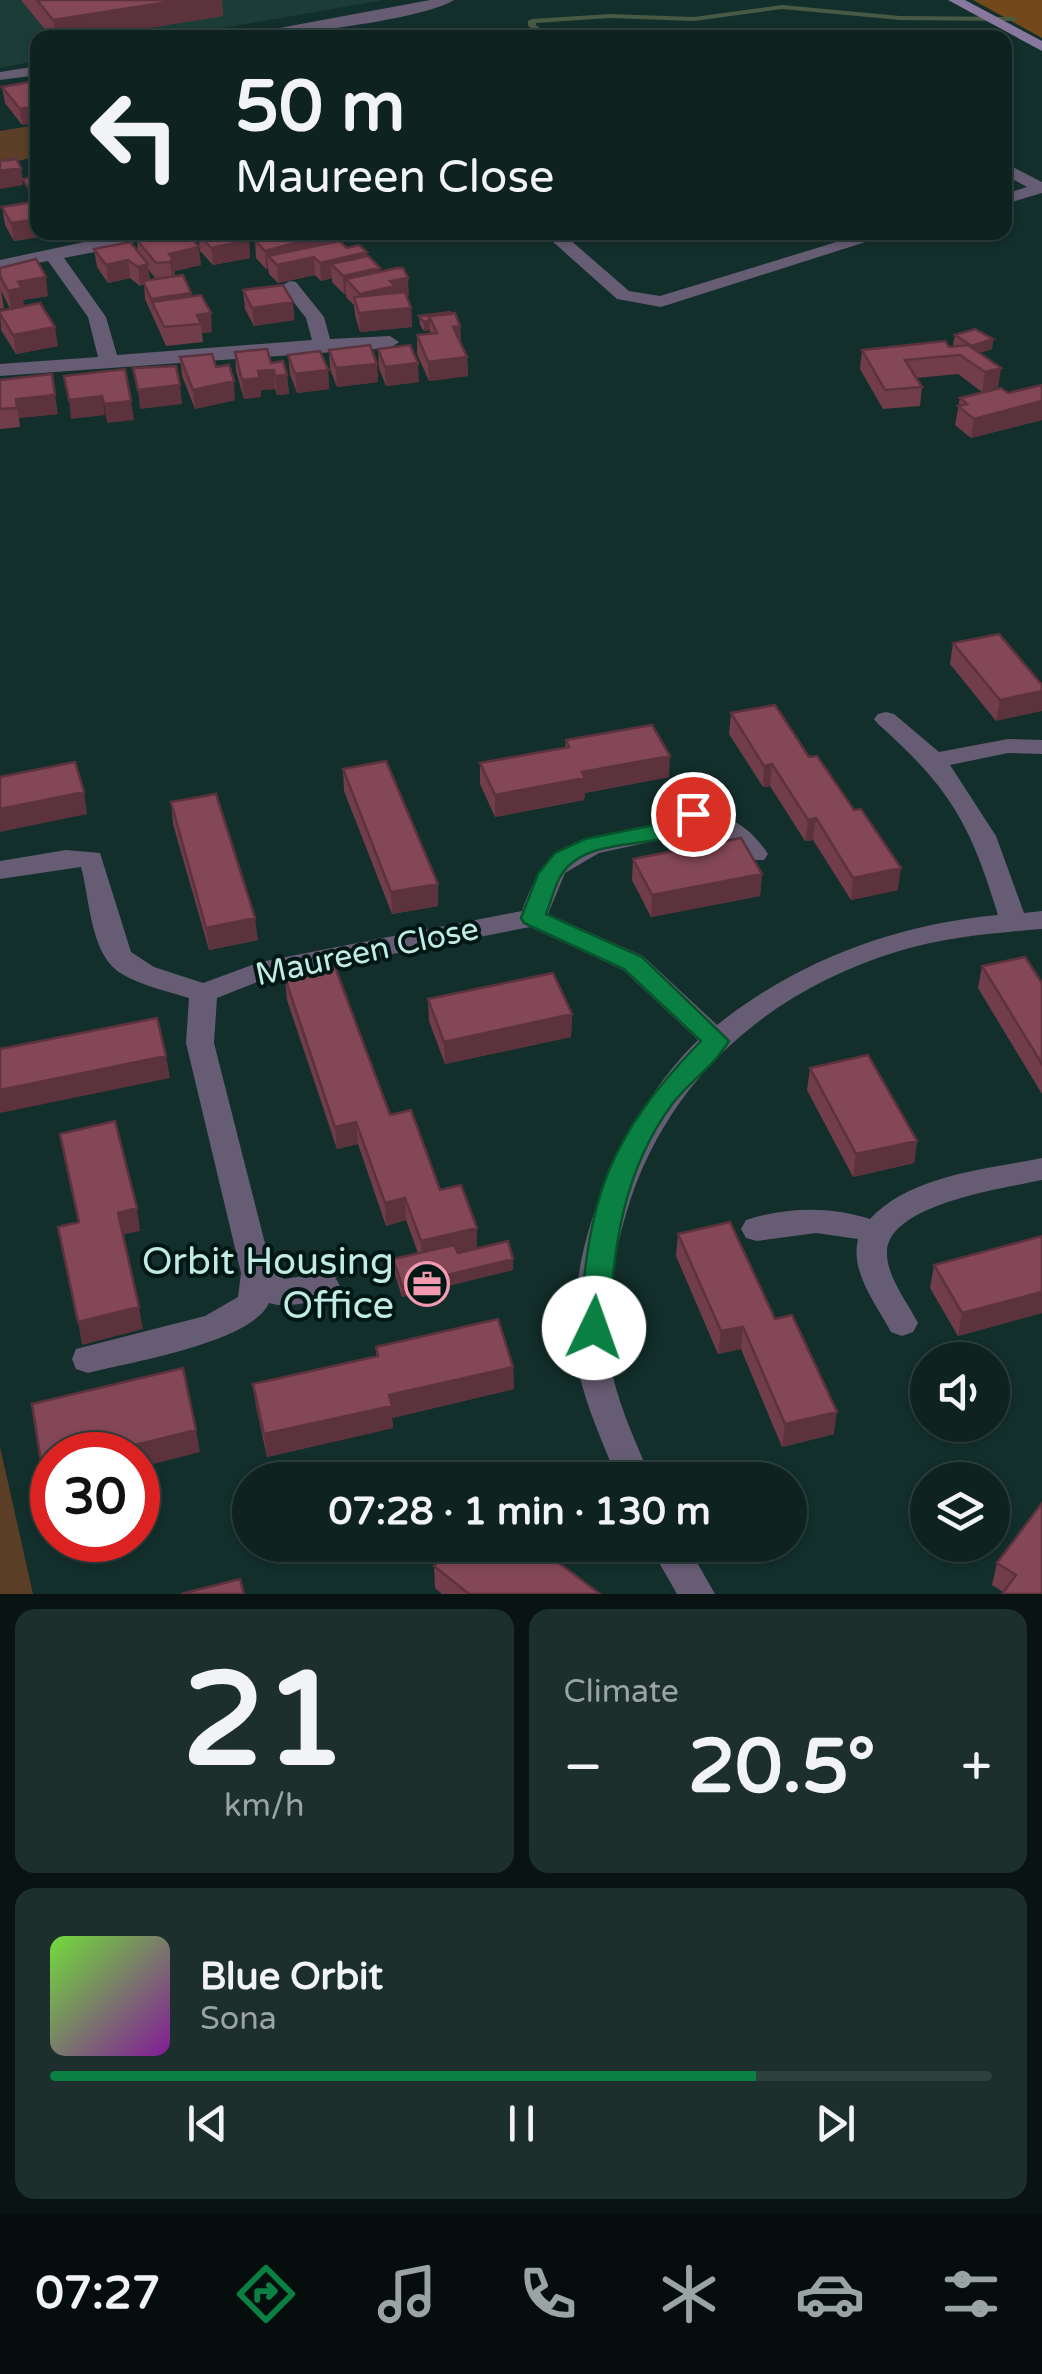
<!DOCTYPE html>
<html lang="en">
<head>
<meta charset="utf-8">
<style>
	body { margin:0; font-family:"Varela Round",sans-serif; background:#1c2f2d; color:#f1f3f6; height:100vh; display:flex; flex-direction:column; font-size:38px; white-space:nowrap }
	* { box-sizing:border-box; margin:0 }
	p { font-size:32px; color:#9ba4a5 }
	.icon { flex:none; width:55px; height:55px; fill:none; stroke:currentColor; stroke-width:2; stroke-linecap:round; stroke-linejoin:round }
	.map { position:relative; height:1594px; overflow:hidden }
	.panel { display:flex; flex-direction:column; gap:15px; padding:15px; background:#081312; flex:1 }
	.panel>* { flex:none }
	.guide { position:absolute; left:30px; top:30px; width:982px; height:210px; border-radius:20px; box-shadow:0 2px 8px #0004,0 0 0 2px #2e403e; background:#0e2320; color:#f1f3f6; overflow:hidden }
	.fabs { position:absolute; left:910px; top:1342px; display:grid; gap:20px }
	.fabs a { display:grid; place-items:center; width:100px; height:100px; border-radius:50%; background:#0e2320; box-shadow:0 2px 8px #0004,0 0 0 2px #2e403e; font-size:50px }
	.speed { position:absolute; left:30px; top:1432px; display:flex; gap:20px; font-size:50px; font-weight:700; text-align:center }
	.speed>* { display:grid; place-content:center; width:130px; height:130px; border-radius:50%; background:#0e2320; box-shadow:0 2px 8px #0004,0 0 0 2px #2e403e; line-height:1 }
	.speed .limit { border:15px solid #d22; background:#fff; color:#111 }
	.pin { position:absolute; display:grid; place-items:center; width:85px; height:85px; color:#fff; margin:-42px; border:5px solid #fff; border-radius:50%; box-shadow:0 2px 10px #0007 }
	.me { position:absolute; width:110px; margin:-55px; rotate:3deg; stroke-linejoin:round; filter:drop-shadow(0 0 8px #0008) }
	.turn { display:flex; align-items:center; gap:35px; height:210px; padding:0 40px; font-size:45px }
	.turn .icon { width:130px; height:130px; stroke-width:2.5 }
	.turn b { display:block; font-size:70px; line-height:85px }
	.big { font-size:75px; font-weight:700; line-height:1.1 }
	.panel .widget { flex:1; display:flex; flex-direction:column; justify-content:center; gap:15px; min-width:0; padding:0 35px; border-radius:20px; background:#1c2f2d }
	.panel .dial { align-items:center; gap:0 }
	.dial b { font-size:130px; line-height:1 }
	.song { display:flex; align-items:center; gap:30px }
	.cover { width:120px; height:120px; border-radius:15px; background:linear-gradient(135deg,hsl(100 70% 55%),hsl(290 70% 35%)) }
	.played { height:10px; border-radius:5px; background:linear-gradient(90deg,#0b8043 75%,#2e403e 75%) }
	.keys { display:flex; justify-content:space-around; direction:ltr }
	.heat { display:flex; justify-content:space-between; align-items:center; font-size:55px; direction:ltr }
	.panel .tiles { flex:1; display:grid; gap:15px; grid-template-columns:1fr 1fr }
	.widget:last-child { grid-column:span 2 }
	.trip { position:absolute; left:232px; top:1462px; width:575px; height:100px; border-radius:50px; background:#0e2320; box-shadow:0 2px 8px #0004,0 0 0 2px #2e403e; font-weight:700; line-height:100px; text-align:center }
	.tab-bar { display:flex; height:160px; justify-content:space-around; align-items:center; background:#060e0d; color:#9ba4a5 }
	.tab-bar .icon { width:70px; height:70px }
	.tab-bar .active { color:#0b8043 }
	.tab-bar b { font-size:45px; color:#f1f3f6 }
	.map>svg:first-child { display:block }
	.built { fill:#1c3c38 }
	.green { fill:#5a3f26 }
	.forest { fill:#73481a }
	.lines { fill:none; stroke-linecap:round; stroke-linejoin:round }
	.stream { fill:#485944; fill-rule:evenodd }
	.street { fill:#665c73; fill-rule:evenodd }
	.secondary { fill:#88789d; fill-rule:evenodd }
	.wall { fill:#723d4b; fill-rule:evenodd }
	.shaded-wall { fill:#5c323d }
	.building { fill:#844757; stroke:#5c323d; stroke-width:2.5 }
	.route { fill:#0b8043; stroke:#07532c; stroke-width:2.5 }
	.labels { text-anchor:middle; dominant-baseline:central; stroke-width:8; stroke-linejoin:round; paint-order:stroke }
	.street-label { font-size:32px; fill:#c2ebe4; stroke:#001714 }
	.near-poi-label { font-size:38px; fill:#c2ebe4; stroke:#001714; text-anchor:end }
</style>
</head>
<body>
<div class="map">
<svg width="1042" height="1594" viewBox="0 0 1042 1594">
	<rect width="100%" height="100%" fill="#132f2b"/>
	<path class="built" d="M0,0H384L171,37L38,38L37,61L0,68Z"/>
	<path class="green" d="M37,125V156L0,166V131Z
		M0,1447L33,1594H0Z"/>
	<path class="forest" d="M973,0H1042V38Z"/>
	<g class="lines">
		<path class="stream" d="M782,5L900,16L1013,17L1017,19L1013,21L900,20L782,9L694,21L610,18L536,23V25L552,38H544L528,26V21L532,19L610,14L694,17Z"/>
		<path class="street" d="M430,0H454C421,21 270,38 226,38Z
			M38,66V75L0,80V72Z
			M1005,163L1042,182V193L1005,204V194L1027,187L1005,175Z
			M131,232H157L125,246L64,258L106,317L117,355L312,340L306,318L281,286L290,281L296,282L324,317L330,339L390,336L399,342L390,348L0,376V364L98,357L88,317L48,261L0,270V260Z
			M542,232H561L629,291L660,296L869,232H897L661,307L617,299Z
			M886,712L894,714L939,752L1008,739L1042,740V754L1008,753L950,765L996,836L1024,913L1042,911V929C994,933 945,937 899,951C767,991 665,1081 626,1214C613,1259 602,1311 609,1358C616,1400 635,1441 652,1480H618L612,1466C598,1431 581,1394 576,1356C563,1251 624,1112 698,1040L623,970L530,927L265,979L217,998L214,1043L271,1267L284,1279L324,1273L335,1277L340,1286L335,1295C317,1301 288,1309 269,1303C251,1343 130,1362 88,1373L76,1369L72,1359L76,1349L205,1316L238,1297L241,1273L186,1043L189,998C167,991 142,986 122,974C90,956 90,899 81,867L0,879V861L66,850L100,853L131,952L154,967L203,983L260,962L522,911C554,816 604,850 676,816L683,808L686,790L698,782L710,790L705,814C734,816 752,830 768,854L764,860H746L723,835L705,830L599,853L565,873L548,914L643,956L717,1025C797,961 896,924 998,915C970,823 950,788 878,724L874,719L878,714Z
			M1042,1158V1180C1006,1188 888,1204 887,1252C886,1276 908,1303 918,1323L913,1332L902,1336L891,1332C876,1304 850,1272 858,1239L816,1233L757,1241L746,1238L741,1229L746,1220C787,1207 829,1206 870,1219C910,1175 987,1169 1042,1158Z
			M649,1545H687L715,1594H677Z"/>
		<path class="secondary" d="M948,0H965L1042,41V51Z"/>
	</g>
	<path class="wall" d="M21,0H222L223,16L85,38H52Z
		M35,81L22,125L5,103L2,87Z
		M2,207L44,236L14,241L5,225Z
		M282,232H342L343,243L347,248L367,256L380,271L409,296H407L411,308L412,327L360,332L355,315L354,305L346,297V294H344L332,282V278L321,281L315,275L278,283L269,274L268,268L266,269L256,258L255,240L283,234Z
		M198,233L249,240L250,258L213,265L200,251Z
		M137,240L201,265L175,271V276L192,296L212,332L202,333L203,342L166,346L145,299L144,284L140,286L130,278L108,283L97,267L94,249L138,252ZM148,269L156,279L150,280Z
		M0,268L48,296L23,300L24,306L58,346L16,354L1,330L0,311L10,309L0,288Z
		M0,288L1,290L4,308L0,309Z
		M243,290L293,302L294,320L254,326L245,309Z
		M419,316L460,326L461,343L467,357L468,376L429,381L417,354V335L430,334V330L424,331L420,325Z
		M955,335L993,339L992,349L979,353L1001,368L998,387L982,392L958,374L916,378L922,387L920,406L883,409L860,369L862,350L956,346L953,345Z
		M378,349L419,382L386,386L379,368Z
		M329,350L377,364L378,382L337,387L330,369Z
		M235,352L271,363L287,375L289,394L277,395L275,389L261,390V397L244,399L236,371Z
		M288,355L328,370L329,389L297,393L290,374Z
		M180,357L216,367L235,400L195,409L182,376Z
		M0,380L58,414L19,418L20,427L0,429Z
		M1042,385V420L971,438L955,425L960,398L1008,393Z
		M953,643L1042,685L996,721L950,664Z
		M731,713L898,890L851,900L813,840L805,841L770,786L763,787L729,734Z
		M566,740L669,777L585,793L584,800L495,817L480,784V763L565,748Z
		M343,769L438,906L392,914L344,791Z
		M171,802L258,940L209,950L173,824Z
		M633,859L762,874L760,896L651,917L632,880Z
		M982,966L1042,983V1094L978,988Z
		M285,978L390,1115L477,1248L513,1270L402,1297L394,1271L393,1259L418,1253L406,1220L386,1226L358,1144L337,1149L287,1000Z
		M428,999L572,1014L571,1037L445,1064L429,1021Z
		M810,1068L917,1141L914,1163L853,1177L807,1090Z
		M678,1234L775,1319L834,1434L782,1447L741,1349L718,1354L676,1256Z
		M1042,1236V1313L958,1336L930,1288L934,1265Z
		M376,1347L513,1367L514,1389L392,1418L393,1428L267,1457L256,1406L253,1384L376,1357Z
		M1042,1503V1594L1003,1592L992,1585L997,1563Z
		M434,1566L600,1594H442L435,1588Z"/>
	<path class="shaded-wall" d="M181,0H222L223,16L85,38H56L53,20Z
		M38,106V123L22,125L20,109Z
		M21,168L23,185L0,189V171Z
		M38,187V196L30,197L28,188Z
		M38,219V232H44V236L14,241L11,223Z
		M334,232H342L343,243L314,257L315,275L278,283L277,265L268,256V268L266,269L265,251Z
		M249,240L250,258L213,265L211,248Z
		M199,247L201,265L175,271V277L172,280L169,254Z
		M367,252V270L331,264L332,278L321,281L320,263Z
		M128,260L130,278L108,283L106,265Z
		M148,264L150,282L143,281L144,284L140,286L138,267Z
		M380,268L381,286L346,279V294H344L343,276Z
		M46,277L48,296L23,300L24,307L11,309L8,291L18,282Z
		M408,278L409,296L395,299L361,312L360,294L390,281Z
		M191,293L193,312L152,302L153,317L151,299Z
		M293,302L294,320L254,326L252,308Z
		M411,308L412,327L360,332L359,313Z
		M211,313L212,332L202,333L201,324L197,315Z
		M429,321L430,330L424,331V322Z
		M460,326L461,345L453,327Z
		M55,327L58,346L16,354L13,335Z
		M993,339L992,349L971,355L972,346Z
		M467,357L468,376L429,381L428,362Z
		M418,363L419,382L386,386L385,367Z
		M377,364L378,382L337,387L336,368Z
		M1001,368L998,387L982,392L985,372Z
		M274,370L275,389L261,390V397L244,399L242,380L258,371Z
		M328,370L329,389L297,393L295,374Z
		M287,375L289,394L277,395L275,376Z
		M234,381L235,400L195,409L193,390Z
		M180,385L182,404L140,409L138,390Z
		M55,395L58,414L19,418L16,399Z
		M102,396L105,415L71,419L69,400Z
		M131,401L134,420L107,423L104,404Z
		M1042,401V420L971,438L974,419Z
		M1042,691V711L996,721L1000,700Z
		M670,756L669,777L585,793L584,800L495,817V795L582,772Z
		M772,764L770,786L763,787L764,766Z
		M84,792L87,814L0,832V809Z
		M816,818L813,840L805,841L808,820Z
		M901,868L898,890L851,900L853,878Z
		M762,874L760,896L651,917L652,895Z
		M438,884V906L392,914L391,892Z
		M255,918L258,940L209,950L206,928Z
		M572,1014L571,1037L445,1064L444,1042Z
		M166,1056L170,1078L0,1113V1090Z
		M356,1122L358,1144L337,1149L335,1127Z
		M917,1141L914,1163L853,1177L856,1154Z
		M405,1198L406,1220L386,1226L385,1203Z
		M137,1208L140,1231L121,1235L118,1213Z
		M477,1228V1250L422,1264L421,1241Z
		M513,1259V1270L402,1297V1286Z
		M1042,1292V1313L958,1336L962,1313Z
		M139,1307L143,1329L82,1345L78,1322Z
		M743,1327L741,1349L718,1354L721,1331Z
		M513,1367L514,1389L392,1418L393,1428L267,1457L264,1434L389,1395Z
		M837,1412L834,1434L782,1447L785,1424Z
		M196,1430L200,1452L138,1468V1455H94Z
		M52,1465V1489L47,1490L42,1468Z"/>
	<path class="building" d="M37,0H181L53,20Z
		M35,81L38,84V106L20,109L2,87Z
		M16,159L21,168L0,171V161Z
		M35,177L38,180V187L28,188L23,179Z
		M33,202L38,211V219L11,223L2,207Z
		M175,232H186L199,247L169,254L173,259L170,262L156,263L137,240Z
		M242,232L249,240L211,248L198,233Z
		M290,232H335L265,251L255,240Z
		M339,241L347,248L359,245L367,252L320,263L314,257L277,265L268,256Z
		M130,242L148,264L138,267L128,260L106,265L94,249Z
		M368,256L380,268L343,276L331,264Z
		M36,259L46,277L18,282L22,288L8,291L0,276V268Z
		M397,268H403L408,278L390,281L395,286L360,294L346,279Z
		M183,275L191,293L151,299L143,281Z
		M283,285L293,302L252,308L243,290Z
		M405,292L411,308L359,313L354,297Z
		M201,295L211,313L197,315L201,324L164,327L152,302Z
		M40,303L55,327L13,335L0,314V311Z
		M450,312L451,314L429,316V321L424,322L419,316Z
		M455,313L460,326L453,327L467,357L428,362L417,335L437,333L429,316Z
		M975,329L993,339L972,346L955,335Z
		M945,341L949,347L968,345L1001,368L985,372L960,355L905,360L922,387L885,390L862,350Z
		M370,345L377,364L336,368L329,350Z
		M410,345L418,363L385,367L378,349Z
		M267,349L271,363L283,361L287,375L275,376L274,370L258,371L260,378L242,380L235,352Z
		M320,351L328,370L295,374L288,355Z
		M212,354L216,367L229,365L234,381L193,390L180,357Z
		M176,366L180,385L138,390L133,368Z
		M125,369L131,401L104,404L102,396L69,400L64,376Z
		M52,374L55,395L16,399L17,408L0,409V380Z
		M1042,385V401L974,419L958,406L967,404L960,398L1001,388L1008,393Z
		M999,634L1042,685V691L1000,700L953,643Z
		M775,705L809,757L817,756L854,810L861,809L901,868L853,878L816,818L808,820L772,764L764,766L731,713Z
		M652,725L670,756L582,772L585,778L495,795L480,763L569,747L566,740Z
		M386,761L438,884L391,892L343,769Z
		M75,762L84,792L0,809V777Z
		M216,794L255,918L206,928L171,802Z
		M741,838L762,874L652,895L633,859Z
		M1025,957L1042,983V1064L982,966Z
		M335,967L390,1115L411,1110L440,1190L461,1185L477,1228L421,1241L405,1198L385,1203L356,1122L335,1127L285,978Z
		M553,973L572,1014L444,1042L428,999Z
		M157,1018L166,1056L0,1090V1049Z
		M868,1055L917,1141L856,1154L810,1068Z
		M115,1121L137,1208L118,1213L139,1307L78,1322L58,1227L79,1222L60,1134Z
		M730,1222L775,1319L792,1315L837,1412L785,1424L743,1327L721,1331L678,1234Z
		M1042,1236V1292L962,1313L934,1265Z
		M508,1241L513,1259L402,1286L393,1259L454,1245L458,1253Z
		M498,1319L513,1367L389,1395L392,1406L264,1434L253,1384L378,1356L376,1347Z
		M183,1368L196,1430L94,1455H52V1465L42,1468L32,1404Z
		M1042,1503V1594H1002L1016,1575L997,1563Z
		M454,1545H535L600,1594H469L434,1566Z
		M240,1579L244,1594H181Z"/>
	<path class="route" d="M693,807L705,814C673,859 589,827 560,877C554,888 551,902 546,914L642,957L729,1041C715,1065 690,1081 673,1103C623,1170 613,1248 609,1328L605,1337L594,1341L584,1337L580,1328C588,1197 608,1137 701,1041L624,969L524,923L521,918L538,874L555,853L585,839L674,821Z"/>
	<defs>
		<g id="office-ring" transform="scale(2.25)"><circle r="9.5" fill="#001714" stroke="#f29ab0" stroke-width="1.5"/><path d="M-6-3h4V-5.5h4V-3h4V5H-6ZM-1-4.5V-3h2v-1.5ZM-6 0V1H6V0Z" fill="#f29ab0"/></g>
	</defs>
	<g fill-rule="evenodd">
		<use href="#office-ring" x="427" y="1284"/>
	</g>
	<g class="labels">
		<g class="street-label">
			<text transform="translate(367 952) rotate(-12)">Maureen Close</text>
		</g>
		<g class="near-poi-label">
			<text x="394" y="1262">Orbit Housing<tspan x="394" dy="44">Office</tspan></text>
		</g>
	</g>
</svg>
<div class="fabs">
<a><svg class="icon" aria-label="sound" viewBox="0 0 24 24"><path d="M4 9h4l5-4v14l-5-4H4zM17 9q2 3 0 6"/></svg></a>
<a><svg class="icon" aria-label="layers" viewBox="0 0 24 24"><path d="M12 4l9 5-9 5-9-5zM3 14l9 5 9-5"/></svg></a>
</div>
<div class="speed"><div class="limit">30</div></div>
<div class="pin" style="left:693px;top:814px;background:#d93025"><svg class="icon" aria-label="arrive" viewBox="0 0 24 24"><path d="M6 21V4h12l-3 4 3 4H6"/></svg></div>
<svg class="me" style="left:594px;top:1328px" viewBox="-20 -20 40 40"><circle r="19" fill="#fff"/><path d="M0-13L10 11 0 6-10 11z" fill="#0b8043"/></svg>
<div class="trip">07:28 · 1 min · 130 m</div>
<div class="guide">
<div class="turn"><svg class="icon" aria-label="left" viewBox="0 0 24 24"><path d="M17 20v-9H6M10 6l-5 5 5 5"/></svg><div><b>50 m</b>Maureen Close</div></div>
</div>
</div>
<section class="panel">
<div class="tiles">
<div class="widget dial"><b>21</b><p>km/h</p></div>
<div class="widget"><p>Climate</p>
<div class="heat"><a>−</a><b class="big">20.5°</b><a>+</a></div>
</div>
<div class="widget">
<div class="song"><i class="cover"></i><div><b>Blue Orbit</b><p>Sona</p></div></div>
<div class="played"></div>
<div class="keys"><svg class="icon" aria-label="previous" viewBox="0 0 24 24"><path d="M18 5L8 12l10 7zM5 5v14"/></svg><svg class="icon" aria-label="pause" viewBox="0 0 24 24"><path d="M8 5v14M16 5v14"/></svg><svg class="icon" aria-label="next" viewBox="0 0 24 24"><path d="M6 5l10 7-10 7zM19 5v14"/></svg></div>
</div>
</div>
</section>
<nav class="tab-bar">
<b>07:27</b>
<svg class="icon active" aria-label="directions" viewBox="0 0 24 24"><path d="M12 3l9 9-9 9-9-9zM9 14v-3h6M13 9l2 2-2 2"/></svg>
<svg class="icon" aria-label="music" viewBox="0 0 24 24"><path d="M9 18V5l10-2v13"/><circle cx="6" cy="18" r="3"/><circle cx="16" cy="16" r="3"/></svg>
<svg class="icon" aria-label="phone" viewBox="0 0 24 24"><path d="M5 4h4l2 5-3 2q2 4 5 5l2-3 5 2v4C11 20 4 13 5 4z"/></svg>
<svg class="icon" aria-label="climate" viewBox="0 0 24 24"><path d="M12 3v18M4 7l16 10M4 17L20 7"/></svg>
<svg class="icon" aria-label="car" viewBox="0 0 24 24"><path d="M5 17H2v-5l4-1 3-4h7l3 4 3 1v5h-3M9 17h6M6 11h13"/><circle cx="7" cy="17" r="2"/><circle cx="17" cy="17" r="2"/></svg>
<svg class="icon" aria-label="filters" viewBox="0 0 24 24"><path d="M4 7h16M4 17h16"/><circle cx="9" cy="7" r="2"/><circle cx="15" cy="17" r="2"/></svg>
</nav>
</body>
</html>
